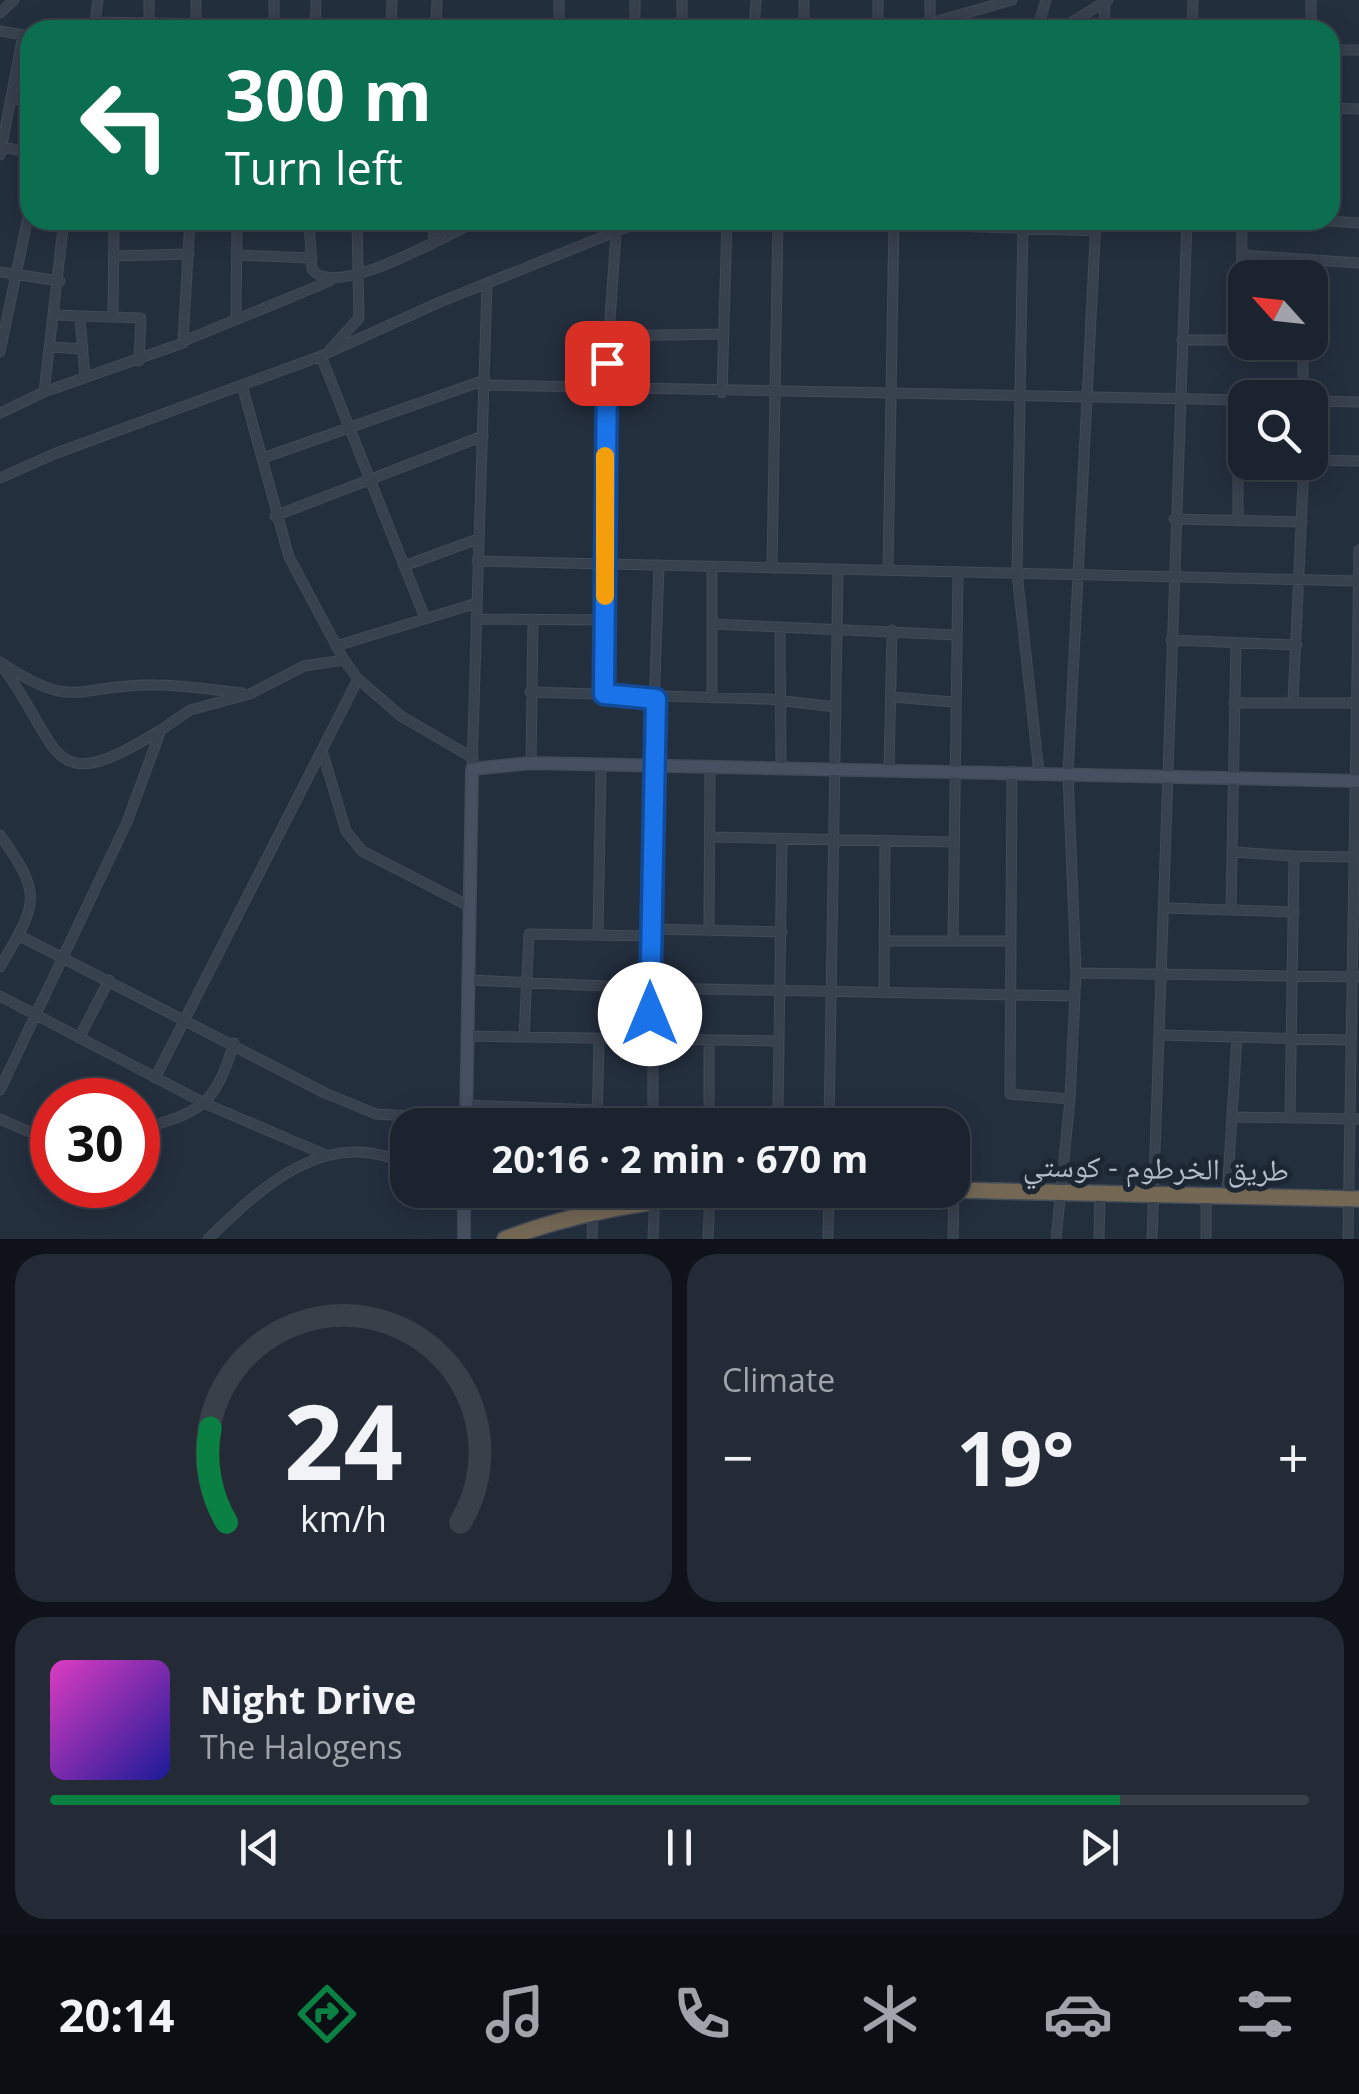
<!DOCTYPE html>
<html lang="en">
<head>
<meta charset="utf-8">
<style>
	body { margin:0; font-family:"Open Sans","Noto Naskh Arabic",sans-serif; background:#242b36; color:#f1f3f6; height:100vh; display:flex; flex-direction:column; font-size:38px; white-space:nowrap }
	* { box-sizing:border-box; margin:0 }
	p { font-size:32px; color:#a0a4aa }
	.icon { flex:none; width:55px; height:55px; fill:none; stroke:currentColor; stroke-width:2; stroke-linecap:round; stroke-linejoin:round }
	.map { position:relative; height:1239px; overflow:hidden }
	.details { display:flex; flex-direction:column; gap:15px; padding:15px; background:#0f1319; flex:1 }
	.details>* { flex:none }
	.hud { position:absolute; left:20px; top:20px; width:1320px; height:210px; border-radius:30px; box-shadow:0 5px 25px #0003,0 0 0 2px #39404a; background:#0b6e4f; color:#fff; overflow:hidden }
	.needle { width:65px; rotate:297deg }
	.tools { position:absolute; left:1228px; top:260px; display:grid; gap:20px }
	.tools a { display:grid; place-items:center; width:100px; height:100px; border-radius:20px; background:#1b232e; box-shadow:0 5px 25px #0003,0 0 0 2px #39404a; font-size:50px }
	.speed { position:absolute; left:30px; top:1078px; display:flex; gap:20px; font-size:50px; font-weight:700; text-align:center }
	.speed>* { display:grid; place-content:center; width:130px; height:130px; border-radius:50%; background:#1b232e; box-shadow:0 5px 25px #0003,0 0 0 2px #39404a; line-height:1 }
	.speed .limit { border:15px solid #d22; background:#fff; color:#111 }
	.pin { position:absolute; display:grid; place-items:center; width:85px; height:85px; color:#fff; margin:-42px; border-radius:20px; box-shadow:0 5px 15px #0006 }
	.me { position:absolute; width:110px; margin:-55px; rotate:0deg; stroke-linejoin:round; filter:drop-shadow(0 0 8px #0008) }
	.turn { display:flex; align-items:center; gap:35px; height:210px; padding:0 40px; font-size:45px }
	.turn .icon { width:130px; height:130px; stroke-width:2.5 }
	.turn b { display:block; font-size:70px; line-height:85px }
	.big { font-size:75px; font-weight:700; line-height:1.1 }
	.details .widget { flex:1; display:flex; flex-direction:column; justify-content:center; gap:15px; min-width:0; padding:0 35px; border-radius:30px; background:#242b36 }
	.details .dial { align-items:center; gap:0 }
	.dial svg { height:260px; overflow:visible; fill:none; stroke:#39404a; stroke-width:7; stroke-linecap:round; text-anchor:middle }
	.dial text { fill:#f1f3f6; stroke:none }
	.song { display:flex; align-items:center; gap:30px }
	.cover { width:120px; height:120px; border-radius:15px; background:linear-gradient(135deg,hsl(310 70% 55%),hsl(240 70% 35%)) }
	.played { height:10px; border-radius:5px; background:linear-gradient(90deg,#0b8043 85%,#39404a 85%) }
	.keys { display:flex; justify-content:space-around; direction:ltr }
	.heat { display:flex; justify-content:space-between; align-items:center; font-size:55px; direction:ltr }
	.details .tiles { flex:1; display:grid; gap:15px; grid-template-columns:1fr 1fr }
	.widget:last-child { grid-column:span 2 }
	.trip { position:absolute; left:390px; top:1108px; width:580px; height:100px; border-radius:30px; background:#1b232e; box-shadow:0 5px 25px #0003,0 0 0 2px #39404a; font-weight:700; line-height:100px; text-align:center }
	.tabs { display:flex; height:160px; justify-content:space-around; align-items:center; background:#0b0e12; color:#a0a4aa }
	.tabs .icon { width:70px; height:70px }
	.tabs .selected { color:#0b8043 }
	.tabs b { font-size:45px; color:#f1f3f6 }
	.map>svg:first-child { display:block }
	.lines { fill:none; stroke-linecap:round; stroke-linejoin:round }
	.street-casing { stroke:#414a57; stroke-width:11 }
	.secondary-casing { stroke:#414a57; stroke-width:14 }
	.highway-casing { stroke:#434c59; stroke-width:18 }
	.street { stroke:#38414e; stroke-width:9 }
	.secondary { stroke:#465061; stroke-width:11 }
	.highway { stroke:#746855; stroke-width:15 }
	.route-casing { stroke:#114b97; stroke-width:25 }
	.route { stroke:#1a73e8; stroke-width:18 }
	.slow { stroke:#f59e0b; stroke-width:18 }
	.labels { text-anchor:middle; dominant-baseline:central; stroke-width:10; stroke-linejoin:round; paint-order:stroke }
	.street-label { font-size:30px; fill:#b4bcc9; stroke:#1d2633 }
</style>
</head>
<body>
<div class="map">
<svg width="1359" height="1239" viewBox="0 0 1359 1239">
	<rect width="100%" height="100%" fill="#242f3e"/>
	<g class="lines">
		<g class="street-casing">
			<path id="street" d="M149,0V23
				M559,0V30
				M1311,0V30
				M0,13L14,0
				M96,22L551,30
				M930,23V0
				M391,26L392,0
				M196,27V0
				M274,27V0
				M436,27L437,0
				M94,30L98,0
				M315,30L316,0
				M635,30V0
				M682,30V0
				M754,30L756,0
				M804,30V0
				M878,30V0
				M906,30L1012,0
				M1037,30L1046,0
				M1059,30L1108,0
				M1104,30L1105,0
				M1192,30L1193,0
				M0,31L30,36
				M1330,50H1359
				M11,98L30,102
				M1330,108L1359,109
				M0,147L30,152
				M0,155L23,35
				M64,220L44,392L183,343L190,220
				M309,220L312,269C336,301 447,234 479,220
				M433,220L434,239
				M777,220L1096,231
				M1023,220L1017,573L1039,773
				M1312,220L1359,223
				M237,255L312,258
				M1242,255L1359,263
				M114,256L189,254
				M0,272L60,281
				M1304,278V259
				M56,315L113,317L114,220
				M113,317L141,318L139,361
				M80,318L85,378
				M236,319L237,220
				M609,336L724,334
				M1182,340H1244
				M1241,340L1242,220
				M184,341L330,281
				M51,347L83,349
				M330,350L359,318L357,220
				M0,352L30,207
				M321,356L425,618
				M242,385L289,557L344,660L358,679L401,716L473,758
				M485,385L1245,400
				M722,393L727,220
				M1303,398V342
				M1310,401L1359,402
				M0,413L44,392
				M263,458L485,380
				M1310,460L1359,461
				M0,478L54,454L321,356L440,302L645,220
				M275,516L483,436
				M1174,519L1302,522
				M1238,521V400
				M477,561L1359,581
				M404,566L478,539
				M772,568L778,220
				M888,570L894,220
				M476,619L605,620
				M712,624L956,635
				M780,628L781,768
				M1171,640L1297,645
				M336,646L477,603
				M0,662C77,714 77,683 156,685C184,685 213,690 242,693
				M4,669C63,749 47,801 159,731
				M530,692L767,699L836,707
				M604,695L605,390L616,234
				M892,697L954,702
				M712,698V566
				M1293,701L1304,462
				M1234,703H1359
				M323,754L346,831L362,851L469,906
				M531,763L533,620
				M472,769L487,284
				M889,771L892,630
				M1012,771L1010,1094L1070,1099
				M0,835C44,896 37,903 0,967
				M710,837L952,842
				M782,840L778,1107L784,1113H829
				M1233,852L1294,856
				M1166,908L1294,912
				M1231,910L1236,643
				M650,929L782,932
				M709,931L710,766
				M598,933L601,766
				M18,935L325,1093L376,1114L466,1119
				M953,940L958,572
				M885,941H1011
				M1076,973L1359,977
				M468,980L650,988L1075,996
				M884,992L885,843
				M0,996L206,1104L326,1155
				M1160,1035L1350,1040
				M467,1036L779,1041
				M524,1037L529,934L650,936
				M79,1038L109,980
				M709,1040V1125
				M155,1078L358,679
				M0,1090L127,822L161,730L190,710L250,694L304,666L344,660
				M466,1105L597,1110
				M1232,1117L1359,1119
				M1290,1118L1294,856L1352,857
				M0,1119L52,1142
				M597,1125L599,1040
				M653,1125L652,765L659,565
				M829,1125L838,569
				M138,1130C200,1112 214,1108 234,1043
				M1206,1196V1239
				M1227,1196L1237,1037
				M208,1239C262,1187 326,1124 408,1165
				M592,1239L594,1190
				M653,1239L655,1190
				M708,1239L710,1193
				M828,1239L829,1190
				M953,1239L954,1190
				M1056,1239L1070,1099L1076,973L1068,774L1096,220
				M1099,1239L1100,1193
				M1152,1239L1187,220
				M1348,1239L1359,550"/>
		</g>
		<g class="secondary-casing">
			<path id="secondary" d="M466,1125L472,769L531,763L1359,781
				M464,1190V1239"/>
		</g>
		<g class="highway-casing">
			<path id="highway" d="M952,1190L1359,1199
				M505,1239C596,1204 693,1195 790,1190"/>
		</g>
		<use href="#street" class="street"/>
		<use href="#secondary" class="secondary"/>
		<use href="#highway" class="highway"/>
	</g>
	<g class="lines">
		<g class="route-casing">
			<path id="route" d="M607,363L604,694L656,699L650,1014"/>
		</g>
		<use href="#route" class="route"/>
		<path class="slow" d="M605,596V456"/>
	</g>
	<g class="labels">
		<g class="street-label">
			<text transform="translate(1156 1167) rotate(1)">طريق الخرطوم - كوستي</text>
		</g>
	</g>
</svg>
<div class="tools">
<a><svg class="needle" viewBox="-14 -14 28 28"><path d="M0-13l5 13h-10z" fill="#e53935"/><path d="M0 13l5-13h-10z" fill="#a0a4aa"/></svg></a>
<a><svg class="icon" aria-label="search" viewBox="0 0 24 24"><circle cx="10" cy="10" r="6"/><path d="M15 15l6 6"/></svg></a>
</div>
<div class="speed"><div class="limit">30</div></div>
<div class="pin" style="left:607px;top:363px;background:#d93025"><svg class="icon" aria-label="arrive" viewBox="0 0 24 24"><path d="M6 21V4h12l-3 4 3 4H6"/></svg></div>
<svg class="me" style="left:650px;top:1014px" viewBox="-20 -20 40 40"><circle r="19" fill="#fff"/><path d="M0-13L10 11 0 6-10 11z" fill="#1a73e8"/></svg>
<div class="trip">20:16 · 2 min · 670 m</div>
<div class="hud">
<div class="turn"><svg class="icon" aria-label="left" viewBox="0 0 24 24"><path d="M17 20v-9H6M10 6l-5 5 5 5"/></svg><div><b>300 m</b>Turn left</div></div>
</div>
</div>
<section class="details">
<div class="tiles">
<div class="widget dial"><svg viewBox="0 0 100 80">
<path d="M14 69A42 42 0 1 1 86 69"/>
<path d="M14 69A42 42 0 0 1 9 40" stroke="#0b8043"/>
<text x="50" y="56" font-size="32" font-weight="700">24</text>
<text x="50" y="72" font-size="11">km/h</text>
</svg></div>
<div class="widget"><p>Climate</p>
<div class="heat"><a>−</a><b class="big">19°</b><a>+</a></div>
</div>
<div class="widget">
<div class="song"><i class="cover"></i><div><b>Night Drive</b><p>The Halogens</p></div></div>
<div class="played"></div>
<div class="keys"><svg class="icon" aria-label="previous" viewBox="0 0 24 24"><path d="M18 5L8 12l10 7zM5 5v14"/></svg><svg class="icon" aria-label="pause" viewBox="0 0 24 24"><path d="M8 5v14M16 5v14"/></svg><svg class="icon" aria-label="next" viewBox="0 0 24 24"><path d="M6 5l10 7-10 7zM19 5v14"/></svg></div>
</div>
</div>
</section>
<nav class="tabs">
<b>20:14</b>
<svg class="icon selected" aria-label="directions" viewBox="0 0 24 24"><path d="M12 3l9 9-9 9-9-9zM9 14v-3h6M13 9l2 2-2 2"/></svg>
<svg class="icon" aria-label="music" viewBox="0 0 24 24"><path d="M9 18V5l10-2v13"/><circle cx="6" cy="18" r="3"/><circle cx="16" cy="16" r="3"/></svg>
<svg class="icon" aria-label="phone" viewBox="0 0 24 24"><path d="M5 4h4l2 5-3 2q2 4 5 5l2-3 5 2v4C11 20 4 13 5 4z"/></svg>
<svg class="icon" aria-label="climate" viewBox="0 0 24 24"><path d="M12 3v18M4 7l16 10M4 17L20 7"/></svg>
<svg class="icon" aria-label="car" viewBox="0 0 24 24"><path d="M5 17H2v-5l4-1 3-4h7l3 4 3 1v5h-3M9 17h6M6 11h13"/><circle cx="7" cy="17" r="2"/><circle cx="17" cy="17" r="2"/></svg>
<svg class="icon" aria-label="filters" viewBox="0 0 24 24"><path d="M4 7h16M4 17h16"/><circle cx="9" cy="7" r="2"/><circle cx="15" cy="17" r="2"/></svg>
</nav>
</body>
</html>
